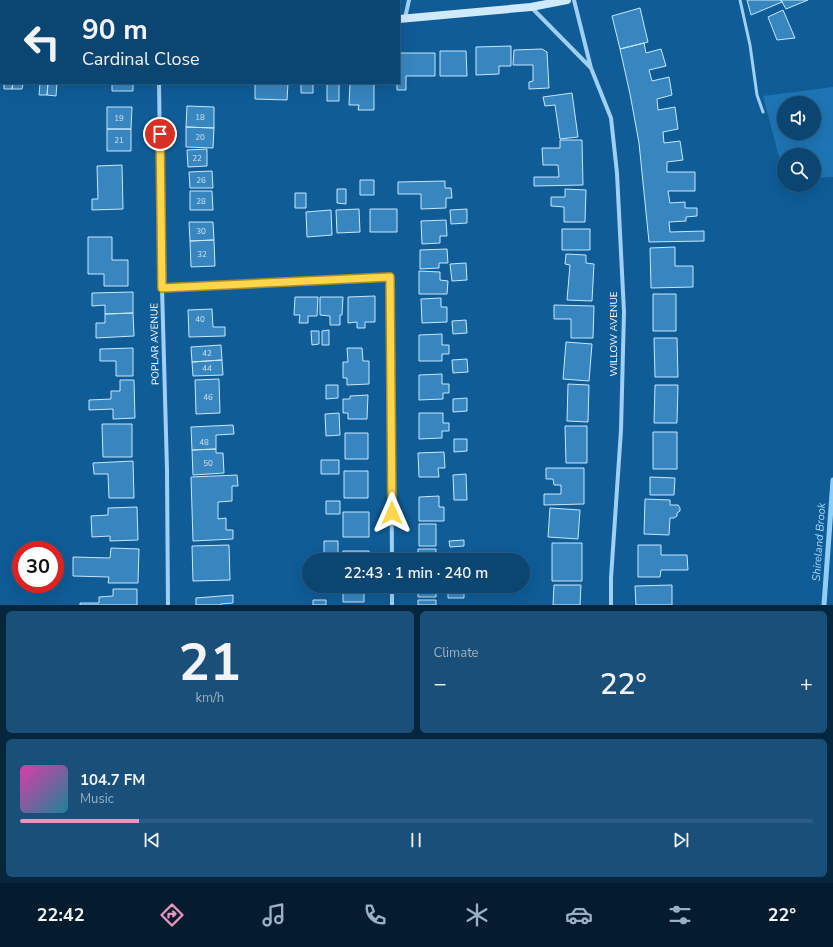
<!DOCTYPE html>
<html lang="en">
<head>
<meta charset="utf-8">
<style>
	body { margin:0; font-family:"Nunito Sans",sans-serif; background:#194f79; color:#f1f3f6; height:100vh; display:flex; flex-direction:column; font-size:15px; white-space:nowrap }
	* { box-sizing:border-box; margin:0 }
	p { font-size:13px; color:#9ab1c3 }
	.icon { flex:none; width:22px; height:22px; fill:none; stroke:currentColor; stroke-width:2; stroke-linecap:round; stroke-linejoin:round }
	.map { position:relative; height:605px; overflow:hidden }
	.side { display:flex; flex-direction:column; gap:6px; padding:6px; background:#06263e; flex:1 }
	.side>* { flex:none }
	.banner { position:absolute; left:0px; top:0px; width:400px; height:84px; box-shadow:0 4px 16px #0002,0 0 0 1px #2b5d84; background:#0b4571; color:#f1f3f6; overflow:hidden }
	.fabs { position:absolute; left:777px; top:96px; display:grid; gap:8px }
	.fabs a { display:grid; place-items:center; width:44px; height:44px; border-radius:50%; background:#0b4571; box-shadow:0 4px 16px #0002,0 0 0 1px #2b5d84; font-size:20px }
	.speed { position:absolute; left:12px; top:541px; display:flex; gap:8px; font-size:20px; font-weight:700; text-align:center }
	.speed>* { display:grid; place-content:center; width:52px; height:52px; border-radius:50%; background:#0b4571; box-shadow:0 4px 16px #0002,0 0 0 1px #2b5d84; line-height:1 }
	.speed .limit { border:6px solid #d22; background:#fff; color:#111 }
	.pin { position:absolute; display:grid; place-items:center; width:34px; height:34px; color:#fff; margin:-17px; border:2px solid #fff; border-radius:50%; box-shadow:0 1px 4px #0007 }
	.me { position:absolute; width:44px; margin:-22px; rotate:0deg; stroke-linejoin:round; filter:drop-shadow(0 0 3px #0008) }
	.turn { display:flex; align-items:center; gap:14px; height:84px; padding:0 16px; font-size:18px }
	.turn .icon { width:52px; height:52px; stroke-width:2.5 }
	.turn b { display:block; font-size:28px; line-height:34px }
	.big { font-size:30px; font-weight:600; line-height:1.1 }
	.side .tile { flex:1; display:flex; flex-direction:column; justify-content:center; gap:6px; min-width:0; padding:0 14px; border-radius:6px; background:#194f79 }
	.side .dial { align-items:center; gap:0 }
	.dial b { font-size:52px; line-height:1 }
	.song { display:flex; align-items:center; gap:12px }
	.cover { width:48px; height:48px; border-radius:6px; background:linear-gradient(135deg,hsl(320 70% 55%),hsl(190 70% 35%)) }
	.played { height:4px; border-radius:2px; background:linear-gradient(90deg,#e797bd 15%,#2b5d84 15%) }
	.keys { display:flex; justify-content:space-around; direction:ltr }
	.heat { display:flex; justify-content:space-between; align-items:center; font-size:22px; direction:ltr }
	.side .tiles { flex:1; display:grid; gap:6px; grid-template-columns:1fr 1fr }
	.tile:last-child { grid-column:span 2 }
	.trip { position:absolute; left:302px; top:553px; width:228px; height:40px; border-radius:20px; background:#0b4571; box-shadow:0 4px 16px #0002,0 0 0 1px #2b5d84; font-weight:600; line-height:40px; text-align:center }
	.tab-bar { display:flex; height:64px; justify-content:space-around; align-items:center; background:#041c2d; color:#9ab1c3 }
	.tab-bar .icon { width:28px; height:28px }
	.tab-bar .current { color:#e797bd }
	.tab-bar b { font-size:18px; color:#f1f3f6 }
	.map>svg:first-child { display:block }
	.green { fill:#1e75b4; fill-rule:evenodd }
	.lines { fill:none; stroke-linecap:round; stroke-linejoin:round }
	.stream { stroke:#90cef8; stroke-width:5 }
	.building { fill:#3886bf; stroke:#c7e7fe }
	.service { stroke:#9fd0f4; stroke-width:3 }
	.minor { stroke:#9fd0f4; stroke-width:4 }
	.secondary { stroke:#cfe9fd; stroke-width:8 }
	.route-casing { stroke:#a68a30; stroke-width:10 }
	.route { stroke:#ffd54a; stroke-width:7 }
	.labels { text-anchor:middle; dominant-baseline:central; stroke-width:4; stroke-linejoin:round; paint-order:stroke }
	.number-label { font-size:8px; fill:#cde1ef }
	.street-label { font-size:10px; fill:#fff; stroke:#0f5c97 }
	.water-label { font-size:11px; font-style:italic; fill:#abdafb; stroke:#0f5c97 }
</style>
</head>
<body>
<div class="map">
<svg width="833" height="605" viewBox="0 0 833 605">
	<rect width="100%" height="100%" fill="#0f5c97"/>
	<path class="green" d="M833,87V177L814,178V155H784V176L763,96ZM784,103H814V133H784Z"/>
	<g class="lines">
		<path class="stream" d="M824,605L833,480"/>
	</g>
	<path class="building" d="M747,0H781L782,2L751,15Z
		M781,0H808L786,9Z
		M640,8L648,42L620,49L612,16Z
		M783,10L795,38L777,40L768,17Z
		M644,43L646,53L661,49L666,66L649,70L652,81L669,77L672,95L657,99L658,110L675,107L678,129L663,132L664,143L680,141L683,160L667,162V172H695V191H668L670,203L685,202V208H697V216L686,217V221L669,222L670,232L704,231V241L649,242L639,143L630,94L620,49Z
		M511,46V66H499V74L476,75V47Z
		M0,49H1V74H0Z
		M542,49L547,52L549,88L529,89V82L533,81V65H513L514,50Z
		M440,51H466L467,76H440Z
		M399,53H435V76H406V90H397V83H399Z
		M4,83H13L12,89H4Z
		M13,83H23L22,89H12Z
		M40,83H48L47,95H39Z
		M48,83H57L56,96L47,95Z
		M112,83H133V91H112Z
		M255,83H288L287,100L255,99Z
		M301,83H313V93H301Z
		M327,83H339V101H327Z
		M350,83H374V110H358L359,105H349Z
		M572,93L578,137L560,139L555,105L545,106L543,97Z
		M187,106L214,107V128L186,127Z
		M107,107H132L131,129H107Z
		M186,127L214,128L213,148L186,147Z
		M107,129H131V151H107Z
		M560,140H582L583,185L534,186V177H559L558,165H543L542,148H560Z
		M207,149V166L188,167L187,150Z
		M122,165L123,209L92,210V199H98L97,166Z
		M212,171L213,188H190L189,172Z
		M360,180H374V195H360Z
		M445,181V188H451L452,198H446V208L421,209V194H398V182Z
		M337,189H346V204L337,203Z
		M565,189L586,190L585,222H564V207L551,206V197H565Z
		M190,191H212L213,210H190Z
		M295,193H306V208H295Z
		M359,209L360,232L337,233L336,210Z
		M370,209H397V232H370Z
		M467,209V223L451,224L450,210Z
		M331,210L332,235L307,237L306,212Z
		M446,220L447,236H440V243L422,244L421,221Z
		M189,222H213L214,240L190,241Z
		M562,229H590V250H562Z
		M88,237H112V260H128V286H104V274H88Z
		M214,240L215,266L191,267L190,241Z
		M675,247V266H693V287L651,288L650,248Z
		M447,249L448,263H439V268L420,269V250Z
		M566,254L586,255V263L594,264L592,301L567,300L570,265L565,264Z
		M466,263L467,280L452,281L450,264Z
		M419,271L440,272V280L448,281L447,294H419Z
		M133,292V313L105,314V305L92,306V293Z
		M653,294H676V331H653Z
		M375,296V322H365V328H357V322L348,323V297Z
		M295,297H318L317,316H308V323H299L300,315H294Z
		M320,297H343L342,315H340V325H330V316L320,315Z
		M441,298V307H447V322L422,323L421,299Z
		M554,305L594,306L593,338H571V319H554Z
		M212,309L213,327H225V336L189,337L188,310Z
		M133,313L134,336L96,338V323H105V314Z
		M466,320L467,333L453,334L452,321Z
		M329,330V345H322V331Z
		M311,331H319V344L312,345Z
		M442,334V345H449V354H442V361H419V335Z
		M654,338H677L678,377H655Z
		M566,342L592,344L589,381L563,379Z
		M221,345L222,360L192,362L191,347Z
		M133,348V376H116V361H100V349Z
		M347,348H362L363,361H369V384L347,385V378H343V362H348Z
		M467,359L468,372L453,373L452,360Z
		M222,360L223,375L193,376L192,362Z
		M442,374V384H449V393H443V399L419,400V375Z
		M219,379L220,413L196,414L195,380Z
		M120,380H134L135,418L113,419V409L89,410V400L111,399V391H120Z
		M568,384L589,385L588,422L567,421Z
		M326,385H338V398L326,399Z
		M655,385H678L677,423H654Z
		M368,395L367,419H348V413H343V399H350V396Z
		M467,398V411L453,412V399Z
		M339,413L340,435L326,436L325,414Z
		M419,413H443V423H449V431H442V438L419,439Z
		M102,424H132V457H103Z
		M233,425L234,434L216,435V449L192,450L191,427Z
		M565,426H587V463H566Z
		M653,432H677V469H653Z
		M345,433H368V459H345Z
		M454,439H467V451L454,452Z
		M216,449V453H223L224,473L193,475L192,450Z
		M444,452L445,468H438L439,477H419L418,453Z
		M321,460H339V474H321Z
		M133,461L134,498H109L108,474H94L93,463Z
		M546,468H584V504L544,505V494H561V485H554L553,479H546Z
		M344,471H368V498H344Z
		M466,474L467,500H454L453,475Z
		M237,475L238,486H232V501L218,502V519L226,518V530H233V539L193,541L191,477Z
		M650,477L675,478L674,495H650Z
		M439,496V507H444V521H419V497Z
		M645,499L670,500V505H678L680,508V511L677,513V516L674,518H670L669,535L644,534Z
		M326,501H340V514H326Z
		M137,507L138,540L110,541V536L92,537L91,516L108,515V508Z
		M550,508L580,510L578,539L548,537Z
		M343,512H369V537H343Z
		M419,524H436V546H419Z
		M464,540V546L450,547L449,541Z
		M324,541H338V553H324Z
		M552,543H582V581H552Z
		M229,545L230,580L193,581L192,546Z
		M638,545H661V555H687L688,570H661L660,577H638Z
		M111,548L139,549L138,583H108L109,577L73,576V557L110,558Z
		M418,549H436V560H418Z
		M343,551H369V560H343Z
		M554,585H581L580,605H553Z
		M672,585V605H636L635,586Z
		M343,586H364V602H343Z
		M418,586H436V597H418Z
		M113,589H137V605H80V603H99V597L113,596Z
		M448,591H464V598H448Z
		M233,595V603L221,604V605H196V598Z
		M313,600H326V605H313Z
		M418,600H436V605H418Z"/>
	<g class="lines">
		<path class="service" d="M740,0L750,45L757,95L763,112"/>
		<path class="minor" d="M153,0L154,1
			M337,0L338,1
			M574,0L591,68L611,118L617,173L624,312L621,430L611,578V605
			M531,7L590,67
			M405,18L409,0
			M159,83L162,287L167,470L168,605
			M162,287L390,277L392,560
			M392,586V605"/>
		<path class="secondary" d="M0,13H1
			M399,19L531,7L567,0"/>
	</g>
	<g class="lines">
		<g class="route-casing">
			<path id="route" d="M160,134L162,288L390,277L392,513"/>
		</g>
		<use href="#route" class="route"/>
	</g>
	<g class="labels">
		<g class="number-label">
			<text x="200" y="117">18</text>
			<text x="119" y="118">19</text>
			<text x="200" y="137">20</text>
			<text x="119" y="140">21</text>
			<text x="197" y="158">22</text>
			<text x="201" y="180">26</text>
			<text x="201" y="201">28</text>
			<text x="201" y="231">30</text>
			<text x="202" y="254">32</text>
			<text x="200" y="319">40</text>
			<text x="207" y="353">42</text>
			<text x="207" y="368">44</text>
			<text x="208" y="397">46</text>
			<text x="204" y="442">48</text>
			<text x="208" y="463">50</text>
		</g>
		<g class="street-label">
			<text transform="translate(614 334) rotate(-90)">WILLOW AVENUE</text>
			<text transform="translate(155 344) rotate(-91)">POPLAR AVENUE</text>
		</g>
		<g class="water-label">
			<text transform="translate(819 542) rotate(-86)">Shireland Brook</text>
		</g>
	</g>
</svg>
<div class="fabs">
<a><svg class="icon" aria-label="sound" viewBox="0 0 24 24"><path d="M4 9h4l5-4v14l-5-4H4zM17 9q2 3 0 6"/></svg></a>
<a><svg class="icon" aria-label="search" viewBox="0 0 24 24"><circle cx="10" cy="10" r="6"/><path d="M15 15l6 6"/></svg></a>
</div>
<div class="speed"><div class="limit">30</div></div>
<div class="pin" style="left:160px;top:134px;background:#d93025"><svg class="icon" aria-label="arrive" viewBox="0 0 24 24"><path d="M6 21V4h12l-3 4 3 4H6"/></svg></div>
<svg class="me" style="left:392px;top:513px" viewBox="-20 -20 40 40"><path d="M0-17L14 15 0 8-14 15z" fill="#ffd54a" stroke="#fff" stroke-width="4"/></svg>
<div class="trip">22:43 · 1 min · 240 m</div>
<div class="banner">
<div class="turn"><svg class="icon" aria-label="left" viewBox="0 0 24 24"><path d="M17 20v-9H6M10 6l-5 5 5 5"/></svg><div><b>90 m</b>Cardinal Close</div></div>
</div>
</div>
<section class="side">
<div class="tiles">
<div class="tile dial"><b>21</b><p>km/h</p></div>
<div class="tile"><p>Climate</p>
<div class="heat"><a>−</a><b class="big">22°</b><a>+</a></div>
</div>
<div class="tile">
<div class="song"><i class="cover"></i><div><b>104.7 FM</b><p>Music</p></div></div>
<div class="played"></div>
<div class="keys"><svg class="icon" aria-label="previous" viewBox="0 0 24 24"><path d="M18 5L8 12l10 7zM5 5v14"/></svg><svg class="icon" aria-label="pause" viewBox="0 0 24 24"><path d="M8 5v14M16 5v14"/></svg><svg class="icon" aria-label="next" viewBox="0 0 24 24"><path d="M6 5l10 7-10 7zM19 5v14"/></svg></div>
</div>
</div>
</section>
<nav class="tab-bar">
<b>22:42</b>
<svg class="icon current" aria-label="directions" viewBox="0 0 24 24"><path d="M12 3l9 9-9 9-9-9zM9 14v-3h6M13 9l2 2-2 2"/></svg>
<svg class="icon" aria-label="music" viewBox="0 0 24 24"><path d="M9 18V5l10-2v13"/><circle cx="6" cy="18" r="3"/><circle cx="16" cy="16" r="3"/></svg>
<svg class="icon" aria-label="phone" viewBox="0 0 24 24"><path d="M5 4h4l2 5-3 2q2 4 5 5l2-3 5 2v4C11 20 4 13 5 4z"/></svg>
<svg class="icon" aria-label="climate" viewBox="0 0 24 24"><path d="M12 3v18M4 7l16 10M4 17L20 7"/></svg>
<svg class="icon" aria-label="car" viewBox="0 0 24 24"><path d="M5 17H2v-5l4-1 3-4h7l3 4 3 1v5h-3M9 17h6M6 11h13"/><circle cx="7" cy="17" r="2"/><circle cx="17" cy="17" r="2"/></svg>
<svg class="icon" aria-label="filters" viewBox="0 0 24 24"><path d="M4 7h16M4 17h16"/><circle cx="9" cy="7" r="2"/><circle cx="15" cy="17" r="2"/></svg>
<b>22°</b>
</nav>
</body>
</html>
